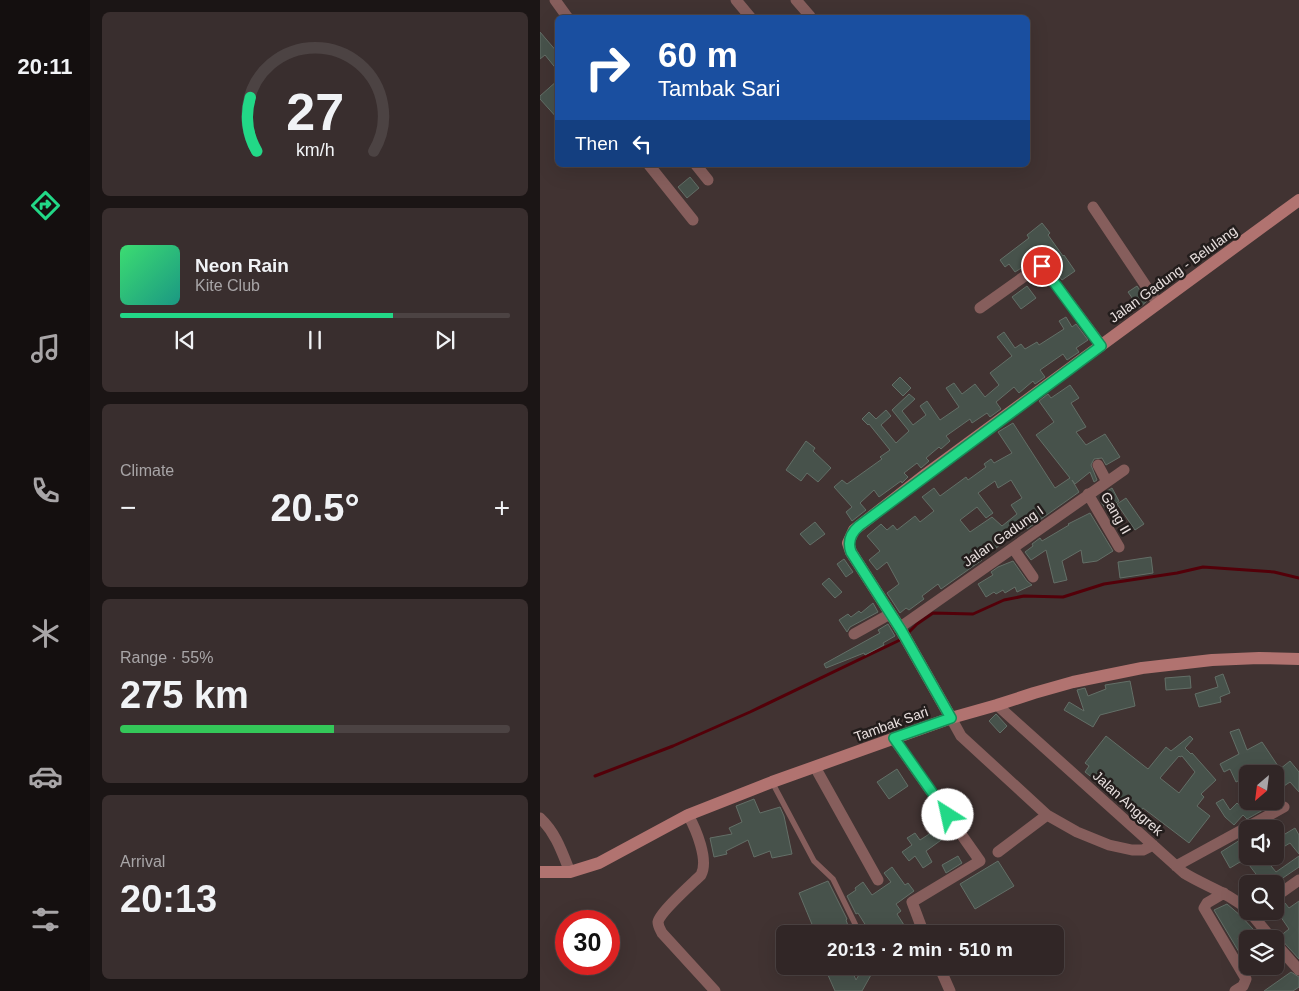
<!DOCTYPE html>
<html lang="en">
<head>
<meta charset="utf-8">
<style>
	body { margin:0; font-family:Helvetica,sans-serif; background:#392e2e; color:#f1f3f6; height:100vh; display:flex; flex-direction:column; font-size:19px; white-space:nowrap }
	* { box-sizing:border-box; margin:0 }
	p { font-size:16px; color:#a8a5a7 }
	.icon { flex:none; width:28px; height:28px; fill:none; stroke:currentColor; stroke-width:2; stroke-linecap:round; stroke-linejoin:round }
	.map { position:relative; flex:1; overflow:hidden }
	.panel { display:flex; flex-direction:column; gap:12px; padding:12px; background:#1b1515; width:450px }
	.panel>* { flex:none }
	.guide { position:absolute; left:15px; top:15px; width:475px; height:152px; border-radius:8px; box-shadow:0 5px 20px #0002,0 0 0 1px #4c4343; background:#1a4fa0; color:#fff; overflow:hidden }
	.needle { width:32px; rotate:208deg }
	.buttons { position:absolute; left:699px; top:765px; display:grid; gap:10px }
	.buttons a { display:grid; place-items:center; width:45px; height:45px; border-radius:8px; background:#312626; box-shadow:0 5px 20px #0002,0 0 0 1px #4c4343; font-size:25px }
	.speed { position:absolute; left:15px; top:910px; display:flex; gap:10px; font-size:25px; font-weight:700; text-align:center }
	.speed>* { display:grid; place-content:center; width:65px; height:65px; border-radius:50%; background:#312626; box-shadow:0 5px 20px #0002,0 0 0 1px #4c4343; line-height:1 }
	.speed .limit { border:8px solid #d22; background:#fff; color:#111 }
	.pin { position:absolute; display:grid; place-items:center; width:42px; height:42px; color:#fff; margin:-21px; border:2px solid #fff; border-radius:50%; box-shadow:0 1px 5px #0007 }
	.me { position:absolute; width:55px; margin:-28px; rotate:325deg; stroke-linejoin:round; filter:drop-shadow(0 0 4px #0008) }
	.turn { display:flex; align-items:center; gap:18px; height:105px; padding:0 20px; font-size:22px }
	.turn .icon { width:65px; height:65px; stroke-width:2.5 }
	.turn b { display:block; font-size:35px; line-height:42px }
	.then { display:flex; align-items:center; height:48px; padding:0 20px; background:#0003; gap:10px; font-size:19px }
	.big { font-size:38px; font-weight:800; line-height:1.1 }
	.panel .card { flex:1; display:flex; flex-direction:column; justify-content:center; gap:8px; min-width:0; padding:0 18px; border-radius:8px; background:#392e2e }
	.panel .dial { align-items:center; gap:0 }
	.dial svg { height:130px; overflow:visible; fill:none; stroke:#4c4343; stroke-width:7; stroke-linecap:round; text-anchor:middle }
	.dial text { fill:#f1f3f6; stroke:none }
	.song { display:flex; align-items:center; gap:15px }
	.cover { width:60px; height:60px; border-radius:8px; background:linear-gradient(135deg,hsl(140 70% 55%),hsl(170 70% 35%)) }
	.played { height:5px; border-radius:2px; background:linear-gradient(90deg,#22d887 70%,#4c4343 70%) }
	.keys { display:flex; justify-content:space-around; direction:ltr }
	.heat { display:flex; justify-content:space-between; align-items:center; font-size:28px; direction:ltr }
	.charge { height:8px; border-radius:4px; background:linear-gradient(90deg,#34c759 55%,#4c4343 0) }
	.trip { position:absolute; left:236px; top:925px; width:288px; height:50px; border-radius:8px; background:#312626; box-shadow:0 5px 20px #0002,0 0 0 1px #4c4343; font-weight:800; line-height:50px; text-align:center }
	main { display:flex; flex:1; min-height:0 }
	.tab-bar { display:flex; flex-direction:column; width:90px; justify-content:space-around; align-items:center; background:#140f0f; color:#a8a5a7 }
	.tab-bar .icon { width:35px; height:35px }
	.tab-bar .selected { color:#22d887 }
	.tab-bar b { font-size:22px; color:#f1f3f6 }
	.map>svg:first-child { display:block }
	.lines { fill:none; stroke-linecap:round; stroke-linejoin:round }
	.stream { stroke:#530009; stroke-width:3 }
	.building { fill:#47524b; stroke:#636f67; fill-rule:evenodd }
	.lane { stroke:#865e5c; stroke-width:5.5 }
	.street { stroke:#865e5c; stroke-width:11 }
	.secondary { stroke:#b17370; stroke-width:12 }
	.route-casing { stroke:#168c58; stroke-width:12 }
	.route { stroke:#22d887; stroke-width:9 }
	.labels { text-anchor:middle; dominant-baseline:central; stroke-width:5; stroke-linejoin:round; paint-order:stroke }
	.street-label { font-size:14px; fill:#e9e0df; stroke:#231d1c }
</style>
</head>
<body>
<main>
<nav class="tab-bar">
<b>20:11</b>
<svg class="icon selected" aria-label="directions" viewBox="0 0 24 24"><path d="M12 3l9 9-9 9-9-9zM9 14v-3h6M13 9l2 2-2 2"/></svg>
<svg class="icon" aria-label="music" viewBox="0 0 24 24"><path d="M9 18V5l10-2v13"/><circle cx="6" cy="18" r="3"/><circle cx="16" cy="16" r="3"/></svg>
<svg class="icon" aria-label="phone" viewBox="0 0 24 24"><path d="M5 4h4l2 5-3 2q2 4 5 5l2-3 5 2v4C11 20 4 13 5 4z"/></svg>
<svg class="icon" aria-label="climate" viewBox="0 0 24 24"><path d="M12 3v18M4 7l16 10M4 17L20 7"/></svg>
<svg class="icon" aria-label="car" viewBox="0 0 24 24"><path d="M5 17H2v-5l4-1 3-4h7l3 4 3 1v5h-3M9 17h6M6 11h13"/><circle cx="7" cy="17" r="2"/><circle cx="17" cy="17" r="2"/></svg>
<svg class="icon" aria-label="filters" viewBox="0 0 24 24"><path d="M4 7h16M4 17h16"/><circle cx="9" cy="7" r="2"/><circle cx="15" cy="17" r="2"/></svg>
</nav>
<section class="panel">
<div class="card dial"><svg viewBox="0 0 100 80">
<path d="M14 69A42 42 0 1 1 86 69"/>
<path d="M14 69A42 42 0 0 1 10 36" stroke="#22d887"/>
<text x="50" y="56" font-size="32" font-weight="700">27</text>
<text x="50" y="72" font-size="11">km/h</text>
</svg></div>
<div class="card">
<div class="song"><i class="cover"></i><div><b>Neon Rain</b><p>Kite Club</p></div></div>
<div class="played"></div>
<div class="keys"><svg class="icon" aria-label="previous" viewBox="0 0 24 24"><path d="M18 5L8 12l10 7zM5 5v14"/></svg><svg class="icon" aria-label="pause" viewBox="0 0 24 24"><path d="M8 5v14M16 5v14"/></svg><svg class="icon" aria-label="next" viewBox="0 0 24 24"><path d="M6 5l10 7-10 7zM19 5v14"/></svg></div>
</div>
<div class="card"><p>Climate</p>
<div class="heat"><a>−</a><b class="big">20.5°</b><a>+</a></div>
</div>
<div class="card"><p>Range · 55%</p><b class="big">275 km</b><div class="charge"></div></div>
<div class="card"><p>Arrival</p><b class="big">20:13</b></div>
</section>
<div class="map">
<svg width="759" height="991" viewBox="0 0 759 991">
	<rect width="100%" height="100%" fill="#413332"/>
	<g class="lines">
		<path class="stream" d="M366,635L377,624L393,613L433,614L464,600L484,596L523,597L564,584L637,573L663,567L734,572L759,578
			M55,776L133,746L210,712L362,639"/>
	</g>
	<path class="building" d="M0,32L18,53V71L5,55L0,59Z
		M18,80V119L0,99V96Z
		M150,177L159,188L147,198L138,187Z
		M502,223L510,233L508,235L523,256L524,255L535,271L522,280L502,255L475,272L469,264L465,267L460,260L489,238L487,235Z
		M487,286L496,298L481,309L472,297Z
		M597,286L607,301L599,308L588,292Z
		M526,317L532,327L536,324L548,340L536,348L539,352L527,360L523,354L500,370L505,377L495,384L493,381L479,393L474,387L456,402L461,409L450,417L447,413L432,423L430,419L406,436L410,441L401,449L399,447L386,458L389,461L381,468L377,463L364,473L368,477L362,483L361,481L339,497L334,490L320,503L326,510L312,521L306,512L312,507L294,487L302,480L307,484L342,459L340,457L350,450L329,424L328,425L322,419L329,412L336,419L346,410L351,416L341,425L356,443L369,431L352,410L369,394L375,399L362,411L373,425L386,415L380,406L387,401L400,420L419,407L406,388L414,383L422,394L435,384L445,397L459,385L450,373L472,356L457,337L464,332L475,348L481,344L485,349L497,342L499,345L524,329L519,321Z
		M360,377L371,388L363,396L352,385Z
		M530,385L539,398L531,403L546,427L536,432L546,445L565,434L580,457L566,465L562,458L554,459L551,465L557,480L554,482L550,472L535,484L532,480L539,492L487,529L485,527L441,559L442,560L401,589L398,584L382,596L384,599L369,610L366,608L360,613L347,593L359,584L347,562L337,570L329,560L340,551L327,536L341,524L347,530L353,525L357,530L375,516L380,522L394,511L382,497L394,488L400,496L426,477L428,480L446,467L444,464L451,459L454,463L472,453L458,432L473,423L515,488L530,478L496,435L514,422L499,401L508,394L511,398ZM471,480L482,498L471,505L477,514L462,526L452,517L430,532L420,520L437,507L446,518L453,513L438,493L455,481L458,488Z
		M266,441L275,448L273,451L291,468L278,482L267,473L261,481L246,470Z
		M572,488L579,501L566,509L561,502L567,498L564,493Z
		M586,498L604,524L595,530L577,504Z
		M550,513L573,551L557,561L543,563L541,550L522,561L527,580L514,583L506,550L491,560L485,552L493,546L492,544L500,538L502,541L529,525L528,524Z
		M275,522L285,534L270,545L260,534Z
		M611,557L613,573L580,578L578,562Z
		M304,559L313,572L306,577L297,564Z
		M473,561L487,581L492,585L477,592L475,587L465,593L463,590L456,594L454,592L446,597L438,584L453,575L451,572L458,567Z
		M289,578L302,592L295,598L282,584Z
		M333,603L338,612L310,627L307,632L299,620L308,614L311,617L319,611L321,613Z
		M348,624L355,636L343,643L344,645L325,655L324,653L286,668L284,664L340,633L338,630Z
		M683,674L690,693L680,697L681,702L659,707L655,694L678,687L675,677Z
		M650,676L651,688L626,690L625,678Z
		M590,681L595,706L560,715L553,727L524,710L529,702L544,711L537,690L545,688L548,696L566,689L565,685Z
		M456,714L467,726L460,733L449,721Z
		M699,729L707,750L722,742L740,769L750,761L759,772V792L750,782L735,792V774H708V801H739L707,819L703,815L694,825L685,817L676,803L683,799L690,810L697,803L702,808L699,801L706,794L700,780L696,782L690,769L684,772L680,764L699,754L690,732Z
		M566,736L608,769L626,747L631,751L650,736L653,739L645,748L651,754L652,753L676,780L661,794L664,797L657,806L670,816L649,843L603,808L599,814L545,772L549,766L545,763ZM639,756L640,757L642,756L655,772L639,793L620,778Z
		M357,769L368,786L349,799L337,782Z
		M214,799L220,813L240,807L244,816L252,854L232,858L230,851L214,857L208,840L186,851L187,854L174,857L170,838L192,834L189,828L202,822L196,806Z
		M755,828L759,835V854L750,843L740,849L735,840Z
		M397,829L404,838L386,851L392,862L383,868L375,856L369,861L362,852L372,845L367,838L375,833L380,840Z
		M700,840L708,846V856H723L736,872L759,856V867L734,884H709L719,878L706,861L701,863L700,862L690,868L681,852Z
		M418,856L422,863L406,873L402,865Z
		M458,861L474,886L435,909L420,884Z
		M352,867L365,885L368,883L374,891L356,904L361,911L357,914L364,925L362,927L365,934H331L318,913L316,914L307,896L316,890L315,888L323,882L332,895L351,882L344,873Z
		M288,881L307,919L306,920L311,934H276L259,893Z
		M759,901V959L739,937L749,929L736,910L745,903L749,908Z
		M687,904L701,916L713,929L698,938L707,954L702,957L674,910Z
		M284,966H310L316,980L324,966H336L322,991H295Z
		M751,972L759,977V987L753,991H724Z"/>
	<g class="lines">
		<path class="lane" d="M232,782L274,861L293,879L320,934"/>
		<path class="street" d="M15,0L28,18
			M196,0L211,18
			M256,0L270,16
			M109,165L153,220
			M156,165L168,180
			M553,207L618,304
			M440,308L499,266H502L561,345
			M558,465L567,482
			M548,494L579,547
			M473,548L493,577
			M359,628L584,470
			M314,634L350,614
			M457,705L644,873C665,886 689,893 708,910
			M411,718L421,736L507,815L537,832L569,845L592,850H603L613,845
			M354,739L440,861L372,902L384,934
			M275,767L338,880
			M148,815C156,829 169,860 161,875C153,883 120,912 118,922C118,926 120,929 122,933L175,991
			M0,818C16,833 22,852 30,872
			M458,852L507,815
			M636,866L744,807
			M684,893L667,903L664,908L706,979L703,986L695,991
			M735,897L759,880
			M709,911L732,939
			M735,943L759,970
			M399,966L410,991"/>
		<path class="secondary" d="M411,718L361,630L311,552L308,543L314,530L386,474L759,200
			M0,872H30L59,863L148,815L232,782L411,718L457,705L494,693L533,682L602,668L672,660L719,658L759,659"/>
	</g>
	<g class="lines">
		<g class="route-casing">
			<path id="route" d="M408,815L354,738L411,718L361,630L311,552C307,541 311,533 319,526L561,346L502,266"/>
		</g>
		<use href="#route" class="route"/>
	</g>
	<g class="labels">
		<g class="street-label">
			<text transform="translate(633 274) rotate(-36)">Jalan Gadung - Belulang</text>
			<text transform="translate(576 513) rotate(60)">Gang II</text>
			<text transform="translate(463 536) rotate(-35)">Jalan Gadung I</text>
			<text transform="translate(351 724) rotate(-20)">Tambak Sari</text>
			<text transform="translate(588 803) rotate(42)">Jalan Anggrek</text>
		</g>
	</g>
</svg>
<div class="buttons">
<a><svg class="needle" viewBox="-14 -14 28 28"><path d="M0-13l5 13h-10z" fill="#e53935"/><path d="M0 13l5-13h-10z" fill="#a8a5a7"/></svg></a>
<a><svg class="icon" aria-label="sound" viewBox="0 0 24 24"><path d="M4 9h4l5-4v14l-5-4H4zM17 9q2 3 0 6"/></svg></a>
<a><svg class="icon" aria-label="search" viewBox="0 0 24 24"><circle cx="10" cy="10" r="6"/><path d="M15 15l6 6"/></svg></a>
<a><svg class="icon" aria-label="layers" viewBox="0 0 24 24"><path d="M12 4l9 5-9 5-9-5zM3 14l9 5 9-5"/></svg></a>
</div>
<div class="speed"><div class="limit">30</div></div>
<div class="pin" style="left:502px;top:266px;background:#d93025"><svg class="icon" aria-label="arrive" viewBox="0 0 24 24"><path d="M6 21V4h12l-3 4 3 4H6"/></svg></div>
<svg class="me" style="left:408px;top:815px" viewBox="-20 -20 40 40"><circle r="19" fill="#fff"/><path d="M0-13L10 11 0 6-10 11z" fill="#22d887"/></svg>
<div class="trip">20:13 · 2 min · 510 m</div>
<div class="guide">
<div class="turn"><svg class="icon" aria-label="right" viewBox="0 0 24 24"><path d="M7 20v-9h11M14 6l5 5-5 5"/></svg><div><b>60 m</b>Tambak Sari</div></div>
<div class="then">Then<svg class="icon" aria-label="left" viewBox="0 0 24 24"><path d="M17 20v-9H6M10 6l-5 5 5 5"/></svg></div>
</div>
</div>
</main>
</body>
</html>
